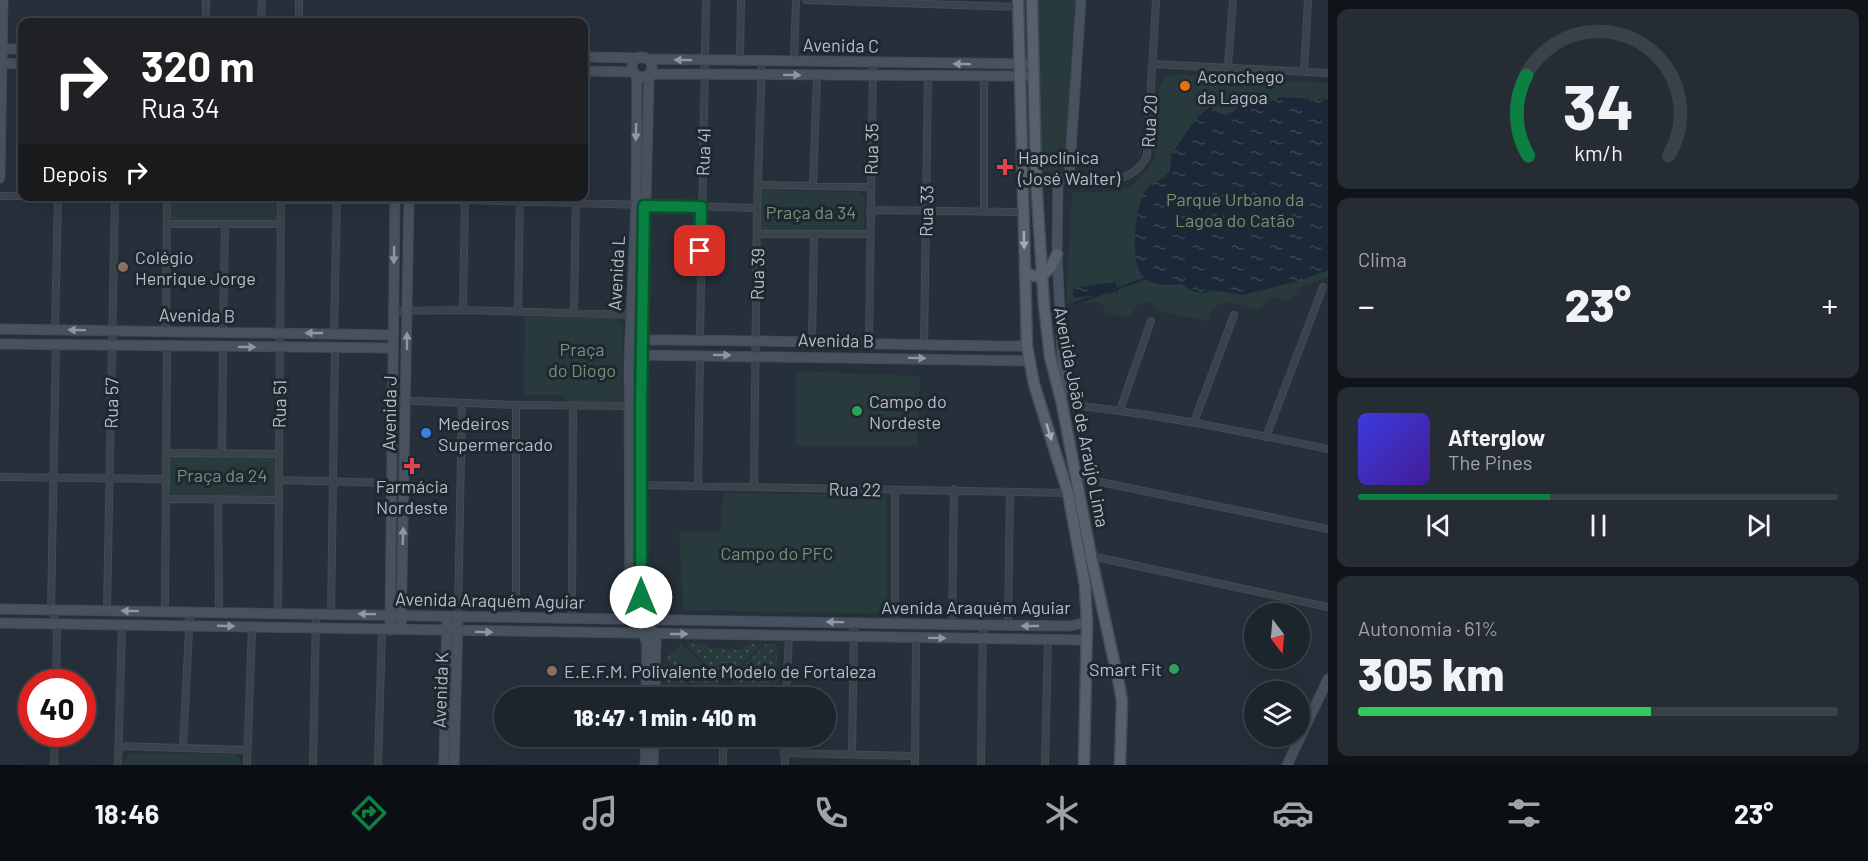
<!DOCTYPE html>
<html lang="pt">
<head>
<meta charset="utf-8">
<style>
	body { margin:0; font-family:Barlow,sans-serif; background:#252c34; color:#f1f3f6; height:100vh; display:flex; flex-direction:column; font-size:22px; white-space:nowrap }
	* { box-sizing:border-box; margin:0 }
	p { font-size:20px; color:#a0a4a9 }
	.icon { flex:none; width:33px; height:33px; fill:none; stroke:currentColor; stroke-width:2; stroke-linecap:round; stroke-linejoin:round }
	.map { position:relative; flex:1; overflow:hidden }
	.panel { display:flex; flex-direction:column; gap:9px; padding:9px; background:#0f1418; width:540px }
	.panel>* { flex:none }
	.guide { position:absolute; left:18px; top:18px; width:570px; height:183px; border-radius:12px; box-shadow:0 6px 24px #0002,0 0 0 2px #3a4148; background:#202124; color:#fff; overflow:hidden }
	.needle { width:39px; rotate:164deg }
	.buttons { position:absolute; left:1244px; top:603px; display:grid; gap:12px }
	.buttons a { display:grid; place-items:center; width:66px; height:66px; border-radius:50%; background:#1c242c; box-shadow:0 6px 24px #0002,0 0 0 2px #3a4148; font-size:30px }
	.speed { position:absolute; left:18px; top:669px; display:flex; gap:12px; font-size:30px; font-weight:700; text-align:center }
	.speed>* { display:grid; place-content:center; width:78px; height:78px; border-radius:50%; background:#1c242c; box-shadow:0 6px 24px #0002,0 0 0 2px #3a4148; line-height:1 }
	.speed .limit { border:9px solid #d22; background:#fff; color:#111 }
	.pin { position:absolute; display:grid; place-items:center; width:51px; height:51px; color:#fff; margin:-26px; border-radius:12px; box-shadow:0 3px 9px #0006 }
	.me { position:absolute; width:66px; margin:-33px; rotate:0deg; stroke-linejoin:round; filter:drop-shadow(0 0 4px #0008) }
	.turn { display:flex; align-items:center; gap:21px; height:126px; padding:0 24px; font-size:27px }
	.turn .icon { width:78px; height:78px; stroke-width:2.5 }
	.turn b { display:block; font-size:42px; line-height:51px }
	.then { display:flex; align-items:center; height:57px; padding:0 24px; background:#0003; gap:12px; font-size:22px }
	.big { font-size:45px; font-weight:800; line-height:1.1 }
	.panel .tile { flex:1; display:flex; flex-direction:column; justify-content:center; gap:9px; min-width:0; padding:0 21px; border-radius:12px; background:#252c34 }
	.panel .dial { align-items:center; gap:0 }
	.dial svg { height:156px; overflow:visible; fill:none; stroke:#3a4148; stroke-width:7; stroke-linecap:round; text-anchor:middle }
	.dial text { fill:#f1f3f6; stroke:none }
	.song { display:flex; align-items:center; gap:18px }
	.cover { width:72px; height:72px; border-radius:9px; background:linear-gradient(135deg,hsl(240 70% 55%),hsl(260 70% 35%)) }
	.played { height:6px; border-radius:3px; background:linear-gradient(90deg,#0b8043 40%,#3a4148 40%) }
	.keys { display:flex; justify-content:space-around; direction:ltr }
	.heat { display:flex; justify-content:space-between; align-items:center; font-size:33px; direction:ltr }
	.charge { height:9px; border-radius:4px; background:linear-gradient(90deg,#34c759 61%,#3a4148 0) }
	.trip { position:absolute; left:494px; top:687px; width:342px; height:60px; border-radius:30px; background:#1c242c; box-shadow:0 6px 24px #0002,0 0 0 2px #3a4148; font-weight:800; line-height:60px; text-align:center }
	.tabs { display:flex; height:96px; justify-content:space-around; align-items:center; background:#0b0e12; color:#a0a4a9 }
	.tabs .icon { width:42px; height:42px }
	.tabs .selected { color:#0b8043 }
	.tabs b { font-size:27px; color:#f1f3f6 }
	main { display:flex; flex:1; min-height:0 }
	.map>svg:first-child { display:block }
	.grass { fill:url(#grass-dots) }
	.park { fill:#283a3c }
	.water { fill:url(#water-ripples) }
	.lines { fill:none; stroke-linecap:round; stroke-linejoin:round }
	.stream { stroke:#1a2838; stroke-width:2 }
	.street-casing { stroke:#434b54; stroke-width:8 }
	.secondary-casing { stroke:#434b54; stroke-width:11 }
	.primary-casing { stroke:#434b54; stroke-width:13 }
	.street { stroke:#3a424b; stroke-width:6 }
	.secondary { stroke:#48515e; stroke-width:9 }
	.primary { stroke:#58616b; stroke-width:10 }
	.oneway { fill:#8f97a2 }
	.oneway2 { fill:#a2abb4 }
	.route-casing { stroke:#07532c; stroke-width:15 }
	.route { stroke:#0b8043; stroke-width:10 }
	.food-dot { fill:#e8710a; stroke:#1f2730; stroke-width:2 }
	.health-dot { fill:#e0444e; stroke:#1f2730; stroke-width:2 }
	.education-dot { fill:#8d6e63; stroke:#1f2730; stroke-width:2 }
	.leisure-dot { fill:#2e9e5b; stroke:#1f2730; stroke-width:2 }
	.shop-dot { fill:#3f7fe0; stroke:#1f2730; stroke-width:2 }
	.labels { text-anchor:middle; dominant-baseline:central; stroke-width:6; stroke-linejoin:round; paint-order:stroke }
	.street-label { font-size:18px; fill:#b5bdc6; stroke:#1f2730 }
	.poi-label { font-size:18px; fill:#b5bdc6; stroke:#1f2730; text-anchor:start }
	.park-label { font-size:18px; fill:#6f9576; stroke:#1f2730 }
</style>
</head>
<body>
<main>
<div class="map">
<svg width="1328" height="765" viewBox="0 0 1328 765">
	<defs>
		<pattern id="grass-dots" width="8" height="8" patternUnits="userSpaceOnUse" patternTransform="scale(1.5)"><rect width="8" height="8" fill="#283a3c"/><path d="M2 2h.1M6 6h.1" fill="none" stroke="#455557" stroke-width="1.8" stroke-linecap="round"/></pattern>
		<pattern id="water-ripples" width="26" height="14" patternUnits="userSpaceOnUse" patternTransform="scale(1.5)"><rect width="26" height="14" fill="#1a2838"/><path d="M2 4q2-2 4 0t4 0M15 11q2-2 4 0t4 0" fill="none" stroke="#394553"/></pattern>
	</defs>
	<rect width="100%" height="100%" fill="#26303b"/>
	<path class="grass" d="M689,643L700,644L712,648L738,650L752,644L763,643L730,676L722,680L686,645Z
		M767,643L775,644L777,647L776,693L735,692L731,679Z
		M681,644L717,680L720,686L718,691L708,693H699L666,659Z
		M666,663L696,692V693L666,691L663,687L664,664Z"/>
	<path class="park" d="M1035,0H1075L1065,170L1062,173L1043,171L1041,169Z
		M1173,74L1328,83V277L1298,288L1296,294L1287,300L1271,297L1269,302L1259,309C1245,306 1223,296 1213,310C1209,316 1212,318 1206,321L1158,311L1153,304C1137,299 1137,308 1129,318L1107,313L1100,302L1066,303L1072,192H1117L1130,187L1146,172L1154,159L1159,88L1166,77Z
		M764,190L860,192L865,197L864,229L861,234L762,233L758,229V194Z
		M171,197H277V219L273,223H175L171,218Z
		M525,316L615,318L623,325L622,401H568L561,395H524Z
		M796,371L920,376L917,446H796Z
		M175,453L270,455L275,460V492L271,497L173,496L169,492L170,459Z
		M723,493L886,495L887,614L683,610L679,531L720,533Z
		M681,644L705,668L695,679L670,654Z
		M130,753L236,754L241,760V765H125V759Z"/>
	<path class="water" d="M1280,97L1328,100V270L1299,281L1242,295L1213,290L1204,293L1192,291L1181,284C1167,286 1152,286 1142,275C1130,262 1135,208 1144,193C1155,176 1174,183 1171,155C1185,136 1191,121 1210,107L1226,115L1233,112L1242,103C1256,107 1267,104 1280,97Z
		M1116,282L1118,292L1073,298L1074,288Z"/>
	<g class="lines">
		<path class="stream" d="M1116,289L1150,277
			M1073,304L1102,294"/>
		<g class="street-casing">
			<path id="street" d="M206,0V22
				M806,0L1018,7
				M261,22L262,0
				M299,22V0
				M794,60L796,0
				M740,61L741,0
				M1153,64L1328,73
				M1228,66L1233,0
				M1304,71L1308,0
				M984,77V212
				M1036,178C1072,179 1129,194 1147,156L1156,0
				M759,185L870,187
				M813,186L817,76
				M0,196H22
				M25,196L115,199L167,197
				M281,200H465L757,208
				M870,210L1024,212
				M168,224H280
				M758,234H869
				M463,310L465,196
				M394,311L463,310L642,315
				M518,311L520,196
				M574,312L576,196
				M55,330L58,196
				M166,331L167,196
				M223,332L225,224
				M334,333L337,196
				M700,339L706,0
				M812,342L814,234
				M56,344L51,609L57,624L56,682
				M869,344L873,62
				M924,346L928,76
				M393,400L516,405L641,406
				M1062,404C1152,413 1240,431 1328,449
				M1120,410L1151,321
				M1194,422L1234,315
				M1266,437L1323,287
				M166,453L278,454
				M222,453L223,346
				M0,477L166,479
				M278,480L392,483
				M1065,481L1076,477L1328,529
				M641,485L1068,493
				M698,486L700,355
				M754,487L757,208L762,60
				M166,499L279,500
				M218,499L219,612
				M1091,556L1328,607
				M107,610L115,196
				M165,611L167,346
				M278,612L281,196
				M331,614L335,348
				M458,616L462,403
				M516,617V405
				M572,618L573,405
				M895,623V490
				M952,624L954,489
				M1008,626L1010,492
				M786,698L789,635
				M784,736L785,765
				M118,746L247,750
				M183,747L190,611
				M784,753L915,756
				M852,754L854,622
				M54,765L55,734
				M118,765L122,625
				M247,765L252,627
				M313,765L316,614
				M378,765L382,630
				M723,765V736
				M915,765L916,638
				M981,765L983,625
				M1045,765L1048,640"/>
		</g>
		<g class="secondary-casing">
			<path id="secondary" d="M0,49H22
				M584,57L641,58
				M632 67a10 10 0 1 1 20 0a10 10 0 1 1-20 0Z
				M647,59L1034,64
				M0,63L22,64
				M584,71L634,72
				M635,74L637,81L636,206L629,361L630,619L644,635L647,644L646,698
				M650,74L1035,76
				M649,75L641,406L642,620L656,634L655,698
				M0,178L3,0
				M1058,178L1057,254L1063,374L1062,398
				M1069,179L1081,0
				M0,329L394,335
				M642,340C770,339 899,346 1027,346
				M0,344L393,348
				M642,355L1029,361
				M0,609L983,625L1071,626L1087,622
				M0,623L1087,640
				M390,630L395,196
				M401,630L409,196
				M444,765L447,616
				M454,765L458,616
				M645,765L646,736
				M653,765L654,736
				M1287,765L1328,679"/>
		</g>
		<g class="primary-casing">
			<path id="primary" d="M1018,0L1027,346L1034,384L1068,493L1085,585L1087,622L1084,765
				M1032,0L1036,178L1044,305L1050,357L1062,404L1091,556L1119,684L1122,701L1120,765
				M1025,272L1034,276H1042L1051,267L1057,254"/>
		</g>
		<use href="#street" class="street"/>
		<use href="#secondary" class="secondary"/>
		<use href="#primary" class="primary"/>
	</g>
	<defs><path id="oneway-solid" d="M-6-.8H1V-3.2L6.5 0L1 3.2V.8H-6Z" transform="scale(1.5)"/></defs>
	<g class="oneway">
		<use href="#oneway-solid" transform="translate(683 60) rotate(-179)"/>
		<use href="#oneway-solid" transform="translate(962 64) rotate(-179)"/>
		<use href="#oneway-solid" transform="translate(792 75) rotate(1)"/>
		<use href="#oneway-solid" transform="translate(636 132) rotate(91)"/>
		<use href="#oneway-solid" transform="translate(394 255) rotate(91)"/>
		<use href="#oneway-solid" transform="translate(77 330) rotate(-179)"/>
		<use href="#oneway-solid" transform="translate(314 333) rotate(-180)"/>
		<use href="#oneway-solid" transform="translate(407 341) rotate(-90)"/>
		<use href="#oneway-solid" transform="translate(247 347) rotate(1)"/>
		<use href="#oneway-solid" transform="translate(722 355) rotate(1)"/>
		<use href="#oneway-solid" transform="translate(917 358) rotate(1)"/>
		<use href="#oneway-solid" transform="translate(403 536) rotate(-88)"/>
		<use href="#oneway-solid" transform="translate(130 611) rotate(-179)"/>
		<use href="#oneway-solid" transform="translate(367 614) rotate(-179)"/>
		<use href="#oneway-solid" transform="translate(835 622) rotate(-179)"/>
		<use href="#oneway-solid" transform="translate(226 626) rotate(2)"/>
		<use href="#oneway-solid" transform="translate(1030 626) rotate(-180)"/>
		<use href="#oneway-solid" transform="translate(484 632) rotate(1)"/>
		<use href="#oneway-solid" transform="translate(679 634)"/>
		<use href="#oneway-solid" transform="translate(937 638) rotate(1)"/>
	</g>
	<g class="oneway2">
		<use href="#oneway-solid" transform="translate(1024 240) rotate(89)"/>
		<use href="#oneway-solid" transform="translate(1049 432) rotate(73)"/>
	</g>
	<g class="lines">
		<g class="route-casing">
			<path id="route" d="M641,597V405L644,206L701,207L700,251"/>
		</g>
		<use href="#route" class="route"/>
	</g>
	<circle class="food-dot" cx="1185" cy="86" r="6"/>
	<g class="health-dot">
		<path d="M1002 158h6v6h6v6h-6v6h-6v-6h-6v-6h6z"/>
		<path d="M409 457h6v6h6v6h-6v6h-6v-6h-6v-6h6z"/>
	</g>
	<g class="education-dot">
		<circle cx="123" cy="267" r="6"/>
		<circle cx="552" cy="671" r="6"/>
	</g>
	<g class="leisure-dot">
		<circle cx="857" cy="411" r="6"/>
		<circle cx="1174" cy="669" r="6"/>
	</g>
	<circle class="shop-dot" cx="426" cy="433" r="6"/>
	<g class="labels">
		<g class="street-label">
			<text transform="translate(841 45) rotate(1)">Avenida C</text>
			<text transform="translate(1149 121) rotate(-87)">Rua 20</text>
			<text transform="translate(871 149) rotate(-89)">Rua 35</text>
			<text transform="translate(703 152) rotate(-88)">Rua 41</text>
			<text transform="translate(926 211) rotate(-89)">Rua 33</text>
			<text transform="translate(616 273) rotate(-87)">Avenida L</text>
			<text transform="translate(757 274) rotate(-89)">Rua 39</text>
			<text transform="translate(197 315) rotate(1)">Avenida B</text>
			<text transform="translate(836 340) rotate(1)">Avenida B</text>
			<text transform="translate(111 403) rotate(-89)">Rua 57</text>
			<text transform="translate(279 404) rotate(-89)">Rua 51</text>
			<text transform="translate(389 413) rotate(-89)">Avenida J</text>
			<text transform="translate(1082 417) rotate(79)">Avenida João de Araújo Lima</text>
			<text transform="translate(855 489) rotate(1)">Rua 22</text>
			<text transform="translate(490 600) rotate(1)">Avenida Araquém Aguiar</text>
			<text x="976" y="607">Avenida Araquém Aguiar</text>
			<text transform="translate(440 690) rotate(-88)">Avenida K</text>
		</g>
		<g class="poi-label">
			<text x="1197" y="76">Aconchego<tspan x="1197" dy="21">da Lagoa</tspan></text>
			<text x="1018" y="157">Hapclínica<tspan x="1018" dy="21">(José Walter)</tspan></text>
			<text x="135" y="257">Colégio<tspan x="135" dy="21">Henrique Jorge</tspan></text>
			<text x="869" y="401">Campo do<tspan x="869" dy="21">Nordeste</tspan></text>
			<text x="438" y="423">Medeiros<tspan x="438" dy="21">Supermercado</tspan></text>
			<text x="412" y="486" text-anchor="middle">Farmácia<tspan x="412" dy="21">Nordeste</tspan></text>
			<text x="1162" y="669" text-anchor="end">Smart Fit</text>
			<text x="564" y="671">E.E.F.M. Polivalente Modelo de Fortaleza</text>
		</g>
		<g class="park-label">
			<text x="1235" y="199">Parque Urbano da<tspan x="1235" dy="21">Lagoa do Catão</tspan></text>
			<text x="811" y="212">Praça da 34</text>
			<text x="582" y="349">Praça<tspan x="582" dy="21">do Diogo</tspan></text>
			<text x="222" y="475">Praça da 24</text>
			<text x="777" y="553">Campo do PFC</text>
		</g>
	</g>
</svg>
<div class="buttons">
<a><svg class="needle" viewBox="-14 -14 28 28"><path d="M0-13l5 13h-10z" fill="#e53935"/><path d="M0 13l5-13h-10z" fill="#a0a4a9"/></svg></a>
<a><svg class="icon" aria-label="layers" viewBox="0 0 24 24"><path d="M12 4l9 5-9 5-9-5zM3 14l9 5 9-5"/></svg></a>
</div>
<div class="speed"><div class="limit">40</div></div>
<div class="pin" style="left:700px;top:251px;background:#d93025"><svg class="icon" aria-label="arrive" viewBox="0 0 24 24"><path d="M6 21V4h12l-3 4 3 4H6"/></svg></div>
<svg class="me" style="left:641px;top:597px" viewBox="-20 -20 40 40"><circle r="19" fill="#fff"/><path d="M0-13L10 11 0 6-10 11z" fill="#0b8043"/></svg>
<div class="trip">18:47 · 1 min · 410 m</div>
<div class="guide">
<div class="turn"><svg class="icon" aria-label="right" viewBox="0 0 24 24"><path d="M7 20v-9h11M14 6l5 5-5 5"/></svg><div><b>320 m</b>Rua 34</div></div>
<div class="then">Depois<svg class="icon" aria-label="right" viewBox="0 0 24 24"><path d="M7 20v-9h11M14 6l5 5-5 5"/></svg></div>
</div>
</div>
<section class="panel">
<div class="tile dial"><svg viewBox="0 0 100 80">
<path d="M14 69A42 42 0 1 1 86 69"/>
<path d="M14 69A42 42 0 0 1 13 28" stroke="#0b8043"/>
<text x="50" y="56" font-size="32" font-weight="700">34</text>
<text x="50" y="72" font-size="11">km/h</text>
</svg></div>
<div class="tile"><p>Clima</p>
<div class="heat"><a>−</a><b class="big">23°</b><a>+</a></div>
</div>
<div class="tile">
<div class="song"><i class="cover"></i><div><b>Afterglow</b><p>The Pines</p></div></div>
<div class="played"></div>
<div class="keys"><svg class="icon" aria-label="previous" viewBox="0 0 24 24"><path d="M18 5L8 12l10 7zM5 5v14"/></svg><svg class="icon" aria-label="pause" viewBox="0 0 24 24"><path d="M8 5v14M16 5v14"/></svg><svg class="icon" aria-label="next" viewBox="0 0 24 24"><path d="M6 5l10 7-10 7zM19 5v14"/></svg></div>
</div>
<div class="tile"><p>Autonomia · 61%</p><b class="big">305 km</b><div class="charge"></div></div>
</section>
</main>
<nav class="tabs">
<b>18:46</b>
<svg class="icon selected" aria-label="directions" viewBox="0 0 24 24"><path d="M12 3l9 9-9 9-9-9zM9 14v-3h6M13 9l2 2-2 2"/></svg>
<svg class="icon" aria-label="music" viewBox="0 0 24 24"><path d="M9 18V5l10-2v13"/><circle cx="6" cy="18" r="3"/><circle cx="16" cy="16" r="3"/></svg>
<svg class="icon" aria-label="phone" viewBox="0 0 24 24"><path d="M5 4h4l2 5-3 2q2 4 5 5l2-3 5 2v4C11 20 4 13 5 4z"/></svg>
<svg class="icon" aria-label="climate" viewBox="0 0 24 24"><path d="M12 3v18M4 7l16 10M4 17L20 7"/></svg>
<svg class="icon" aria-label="car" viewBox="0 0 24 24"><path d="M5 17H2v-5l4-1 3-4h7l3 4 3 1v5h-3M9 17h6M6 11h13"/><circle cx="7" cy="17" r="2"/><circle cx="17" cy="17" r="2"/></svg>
<svg class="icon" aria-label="filters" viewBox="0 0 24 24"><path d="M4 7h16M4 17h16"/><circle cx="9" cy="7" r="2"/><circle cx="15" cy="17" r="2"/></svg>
<b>23°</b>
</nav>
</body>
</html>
